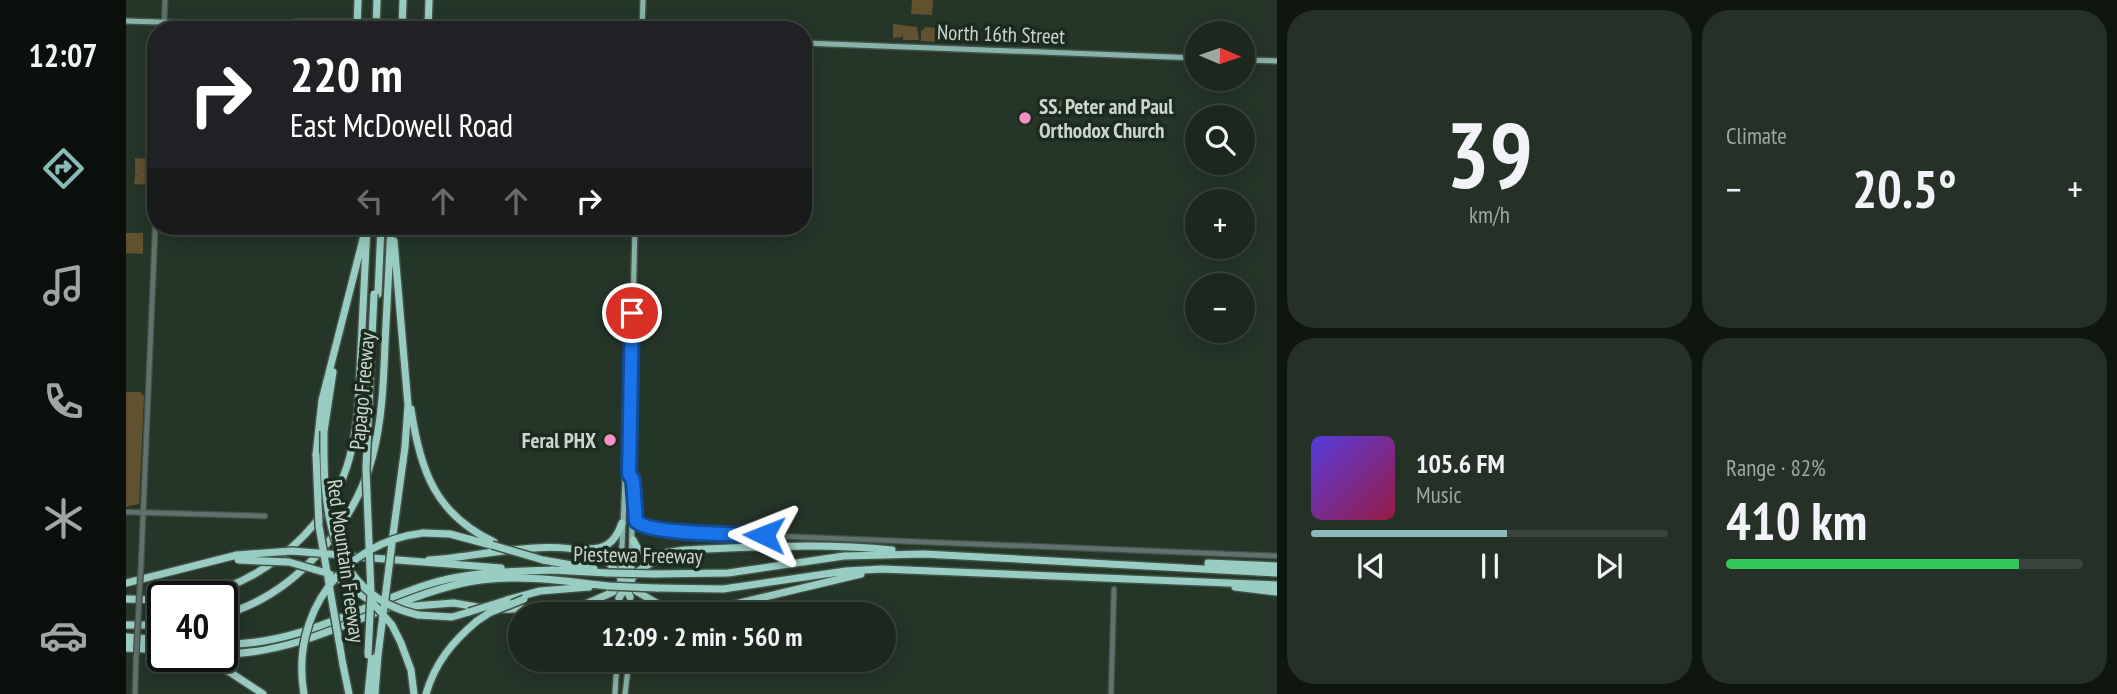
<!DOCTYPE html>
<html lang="en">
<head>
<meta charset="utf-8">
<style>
	body { margin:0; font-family:"PT Sans Narrow",sans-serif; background:#253027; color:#f1f3f6; height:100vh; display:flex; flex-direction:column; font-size:26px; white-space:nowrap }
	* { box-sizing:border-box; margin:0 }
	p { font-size:23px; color:#a0a6a4 }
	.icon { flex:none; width:38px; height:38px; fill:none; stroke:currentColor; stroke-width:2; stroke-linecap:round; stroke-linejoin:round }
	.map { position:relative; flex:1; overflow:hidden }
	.details { display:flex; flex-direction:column; gap:10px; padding:10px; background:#0f1610; width:840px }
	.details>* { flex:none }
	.banner { position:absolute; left:21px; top:21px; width:665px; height:214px; border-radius:28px; box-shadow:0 4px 18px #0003,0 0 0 2px #3a443c; background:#202124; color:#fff; overflow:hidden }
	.needle { width:46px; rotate:92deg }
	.buttons { position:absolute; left:1059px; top:21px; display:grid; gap:14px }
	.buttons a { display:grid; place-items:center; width:70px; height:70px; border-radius:50%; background:#1c281e; box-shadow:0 4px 18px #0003,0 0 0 2px #3a443c; font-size:35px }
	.speed { position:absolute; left:21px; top:581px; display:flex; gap:14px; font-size:35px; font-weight:700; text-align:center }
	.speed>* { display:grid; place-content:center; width:91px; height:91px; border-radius:50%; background:#1c281e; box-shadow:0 4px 18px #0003,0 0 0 2px #3a443c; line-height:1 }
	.speed .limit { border:4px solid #111; border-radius:10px; background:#fff; color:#111 }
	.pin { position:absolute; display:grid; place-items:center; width:60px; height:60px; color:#fff; margin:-30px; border:4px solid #fff; border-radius:50%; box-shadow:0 2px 7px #0007 }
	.me { position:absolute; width:77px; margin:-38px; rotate:272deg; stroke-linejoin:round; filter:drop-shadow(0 0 5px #0008) }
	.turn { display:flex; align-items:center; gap:24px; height:147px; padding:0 28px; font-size:32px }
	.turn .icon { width:91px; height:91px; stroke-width:2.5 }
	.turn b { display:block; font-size:49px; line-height:60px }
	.lanes { display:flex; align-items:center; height:66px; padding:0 28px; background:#0003; justify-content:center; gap:35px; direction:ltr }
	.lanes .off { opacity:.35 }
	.big { font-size:52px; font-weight:700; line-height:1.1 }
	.details .widget { flex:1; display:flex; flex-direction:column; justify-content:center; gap:10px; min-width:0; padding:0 24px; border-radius:28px; background:#253027 }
	.details .dial { align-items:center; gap:0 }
	.dial b { font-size:91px; line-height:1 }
	.song { display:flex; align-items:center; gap:21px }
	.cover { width:84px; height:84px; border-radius:10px; background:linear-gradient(135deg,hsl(250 70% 55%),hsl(340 70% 35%)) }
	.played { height:7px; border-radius:4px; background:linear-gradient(90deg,#8bbbb9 55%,#3a443c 55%) }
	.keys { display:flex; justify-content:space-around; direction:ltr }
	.heat { display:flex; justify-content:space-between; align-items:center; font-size:38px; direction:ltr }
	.charge { height:10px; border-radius:5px; background:linear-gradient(90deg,#34c759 82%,#3a443c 0) }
	.details .tiles { flex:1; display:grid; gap:10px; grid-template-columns:repeat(2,1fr) }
	.trip { position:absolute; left:382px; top:602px; width:388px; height:70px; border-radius:35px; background:#1c281e; box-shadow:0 4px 18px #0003,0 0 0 2px #3a443c; font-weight:700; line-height:70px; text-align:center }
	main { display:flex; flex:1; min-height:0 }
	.menu { display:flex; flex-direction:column; width:126px; justify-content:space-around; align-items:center; background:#0b100c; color:#a0a6a4 }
	.menu .icon { width:49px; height:49px }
	.menu .current { color:#8bbbb9 }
	.menu b { font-size:32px; color:#f1f3f6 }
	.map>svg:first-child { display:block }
	.green { fill:#61512e }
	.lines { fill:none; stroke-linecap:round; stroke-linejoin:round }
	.minor-casing { stroke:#435246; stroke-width:7 }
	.major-casing { stroke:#435246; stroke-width:8 }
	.highway-casing { stroke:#435246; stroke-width:10 }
	.minor { stroke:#5e726e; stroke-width:4.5 }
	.major { stroke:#88b3aa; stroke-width:5 }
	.highway { stroke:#99ccc2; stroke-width:7 }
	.minor-bridge-casing { stroke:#435246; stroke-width:7; stroke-linecap:butt }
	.major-bridge-casing { stroke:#435246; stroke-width:8; stroke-linecap:butt }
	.highway-bridge-casing { stroke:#435246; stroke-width:10; stroke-linecap:butt }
	.minor-bridge { stroke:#5e726e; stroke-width:4.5 }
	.major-bridge { stroke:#88b3aa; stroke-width:5 }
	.highway-bridge { stroke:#99ccc2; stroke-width:7 }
	.route-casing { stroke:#114b97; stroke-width:18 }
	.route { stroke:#1a73e8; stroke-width:12 }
	.poi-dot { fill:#fa8fc7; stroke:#1b2b1e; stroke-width:2.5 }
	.labels { text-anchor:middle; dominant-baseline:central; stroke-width:7; stroke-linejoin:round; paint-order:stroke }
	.street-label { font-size:21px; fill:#ccd6ce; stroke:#1b2b1e }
	.poi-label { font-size:21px; font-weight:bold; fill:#ccd6ce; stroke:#1b2b1e; text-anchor:start }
</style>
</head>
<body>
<main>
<nav class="menu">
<b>12:07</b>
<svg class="icon current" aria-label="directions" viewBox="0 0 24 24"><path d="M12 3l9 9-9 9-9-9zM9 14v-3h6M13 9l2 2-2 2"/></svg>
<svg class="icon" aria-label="music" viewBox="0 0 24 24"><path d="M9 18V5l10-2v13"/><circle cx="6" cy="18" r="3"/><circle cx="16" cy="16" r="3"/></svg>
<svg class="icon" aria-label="phone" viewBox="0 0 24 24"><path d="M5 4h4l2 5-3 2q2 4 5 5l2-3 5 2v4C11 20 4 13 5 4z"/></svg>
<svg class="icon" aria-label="climate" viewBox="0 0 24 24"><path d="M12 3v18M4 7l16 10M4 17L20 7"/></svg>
<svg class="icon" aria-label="car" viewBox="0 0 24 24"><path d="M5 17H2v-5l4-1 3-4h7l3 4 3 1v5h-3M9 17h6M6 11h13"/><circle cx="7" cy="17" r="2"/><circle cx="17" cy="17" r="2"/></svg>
</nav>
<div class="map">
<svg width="1151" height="694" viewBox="0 0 1151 694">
	<rect width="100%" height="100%" fill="#253528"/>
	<path class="green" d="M786,0H807L806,15L785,14Z
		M767,24L791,27L793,40H777V33L776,37L767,38Z
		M800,27L811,28L815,31L814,42L795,41V31Z
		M925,99L935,100V114L921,113Z
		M9,158L23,159L22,185L8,184L9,176H13L9,175Z
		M0,233H17V254L0,253Z
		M0,392H14L18,396L13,504L0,507Z"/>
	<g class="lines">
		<g class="minor-casing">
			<path id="minor" d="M38,30L39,0
				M0,512L139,516
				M508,516L511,523L517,526L575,533L1151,556
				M15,565L30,208
				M9,694L10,659
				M985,694L988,589"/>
		</g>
		<g class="major-casing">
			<path id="major" d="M0,21L160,26L171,30
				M299,23L348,25L365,30
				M161,25L170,22H234
				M516,30L517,0
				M677,43L1071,58
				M1116,60L1151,61
				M503,474L507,480L505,571
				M495,568L499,480L503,474L509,226
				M493,614V595
				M504,614V595
				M489,694L491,660
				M499,694L503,660"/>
		</g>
		<g class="highway-casing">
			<path id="highway" d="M231,30L232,0
				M250,30L251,0
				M276,30L277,0
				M302,30L303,0
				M252,294L255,226
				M285,409C294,470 309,514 368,542
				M198,431L207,372
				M190,455L196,400L237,239
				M297,533L324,534L365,545
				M507,540L512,549C526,559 543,551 559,550C627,547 698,543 766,550
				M266,542L279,447L282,405L268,241
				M458,549C479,550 489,543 496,523
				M220,556L375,568
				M303,560C350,558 441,532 480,561C492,570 498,583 504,597
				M417,560L468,569
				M1082,563L1151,566
				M495,564L510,591L534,605
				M426,570L481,573
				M529,574L602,573L718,556L798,554L1151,573
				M208,576L243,600
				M0,583L111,555
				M1109,587L1151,592
				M530,588L597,589L720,571L756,569L1151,585
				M64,597C127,587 186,542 214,484C225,461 229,435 232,410L241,226
				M493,598C506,575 517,562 544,557
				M0,599L37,600
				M381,600L414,591L463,587
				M455,606L487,592L505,568
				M275,607L328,603L357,608
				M373,609C397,611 476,601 488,614
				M508,614L521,607L605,605L735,574
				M96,615C133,605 164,584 190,556C251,491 256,429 259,344C261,304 263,265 265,226
				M292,615L326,617L343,612
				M0,625H37
				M0,637L37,640
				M0,642L27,644
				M275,643L285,670L288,694
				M96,644C171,646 231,607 300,585C342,571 384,572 427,570
				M0,648L37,650
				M96,654C183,654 254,602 337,583C384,573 435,580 482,586
				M56,656L96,667L137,694
				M217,665L223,694
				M242,694L246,655
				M249,694L252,655
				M300,694C309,663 326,642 351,621"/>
		</g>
		<use href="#minor" class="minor"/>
		<use href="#major" class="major"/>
		<use href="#highway" class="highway"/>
		<g class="minor-bridge-casing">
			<path id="minor-bridge" d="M10,659L15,565"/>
		</g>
		<g class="major-bridge-casing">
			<path id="major-bridge" d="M237,22L295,23"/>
		</g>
		<g class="highway-bridge-casing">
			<path id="highway-bridge" d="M198,431C197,508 201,594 292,615
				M190,455L193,526L217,665
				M366,545L417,560
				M111,555L166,551L216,555
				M112,560L163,562L204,574
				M481,573L529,574
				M482,586L530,588
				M245,601L266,625L275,643
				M343,612L381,600
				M351,621L363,613L398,599
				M242,655L245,594L240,469L248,294
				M252,655L266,543
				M178,694C164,614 217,542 297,533"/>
		</g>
		<use href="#minor-bridge" class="minor-bridge"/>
		<use href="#major-bridge" class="major-bridge"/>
		<use href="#highway-bridge" class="highway-bridge"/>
	</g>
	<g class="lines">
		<g class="route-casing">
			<path id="route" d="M506,313L503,474L507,480L510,521C522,535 616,534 638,535"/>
		</g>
		<use href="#route" class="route"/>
	</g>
	<g class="poi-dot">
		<circle cx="899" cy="118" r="7"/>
		<circle cx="484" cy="440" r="7"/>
	</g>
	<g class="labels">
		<g class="street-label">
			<text transform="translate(875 34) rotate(2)">North 16th Street</text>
			<text transform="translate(236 391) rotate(-85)">Papago Freeway</text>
			<text transform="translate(512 555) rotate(1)">Piestewa Freeway</text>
			<text transform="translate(220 561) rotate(82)">Red Mountain Freeway</text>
		</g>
		<g class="poi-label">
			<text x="913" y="106">SS. Peter and Paul<tspan x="913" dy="24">Orthodox Church</tspan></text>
			<text x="470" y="440" text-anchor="end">Feral PHX</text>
		</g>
	</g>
</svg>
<div class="buttons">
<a><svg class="needle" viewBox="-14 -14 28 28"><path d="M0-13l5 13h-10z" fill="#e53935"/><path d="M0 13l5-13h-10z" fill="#a0a6a4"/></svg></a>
<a><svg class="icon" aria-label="search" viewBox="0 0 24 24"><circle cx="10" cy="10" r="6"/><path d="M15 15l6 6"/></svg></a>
<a>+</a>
<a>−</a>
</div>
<div class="speed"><div class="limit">40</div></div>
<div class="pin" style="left:506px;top:313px;background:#d93025"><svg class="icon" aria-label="arrive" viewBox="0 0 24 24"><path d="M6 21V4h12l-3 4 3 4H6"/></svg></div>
<svg class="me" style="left:638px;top:535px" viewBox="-20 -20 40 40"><path d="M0-17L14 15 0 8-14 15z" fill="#1a73e8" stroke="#fff" stroke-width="4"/></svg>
<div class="trip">12:09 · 2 min · 560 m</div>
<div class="banner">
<div class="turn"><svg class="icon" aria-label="right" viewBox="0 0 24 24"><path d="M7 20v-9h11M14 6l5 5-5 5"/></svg><div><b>220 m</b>East McDowell Road</div></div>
<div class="lanes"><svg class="icon off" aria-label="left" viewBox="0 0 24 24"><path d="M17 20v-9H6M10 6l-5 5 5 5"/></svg><svg class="icon off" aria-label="ahead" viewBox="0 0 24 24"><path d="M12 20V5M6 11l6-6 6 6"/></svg><svg class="icon off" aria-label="ahead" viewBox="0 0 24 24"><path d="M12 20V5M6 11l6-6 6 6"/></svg><svg class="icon" aria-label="right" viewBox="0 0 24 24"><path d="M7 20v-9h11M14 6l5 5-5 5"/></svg></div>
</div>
</div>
<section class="details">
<div class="tiles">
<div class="widget dial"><b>39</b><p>km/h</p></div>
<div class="widget"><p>Climate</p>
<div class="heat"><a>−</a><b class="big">20.5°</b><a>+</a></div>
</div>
<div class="widget">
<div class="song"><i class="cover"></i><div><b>105.6 FM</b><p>Music</p></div></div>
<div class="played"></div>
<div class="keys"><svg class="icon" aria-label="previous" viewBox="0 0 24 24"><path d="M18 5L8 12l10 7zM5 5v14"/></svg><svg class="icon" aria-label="pause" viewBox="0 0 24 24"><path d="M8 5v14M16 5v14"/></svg><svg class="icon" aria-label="next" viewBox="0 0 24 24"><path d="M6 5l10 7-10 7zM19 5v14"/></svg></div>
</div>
<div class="widget"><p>Range · 82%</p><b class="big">410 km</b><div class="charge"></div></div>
</div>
</section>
</main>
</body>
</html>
